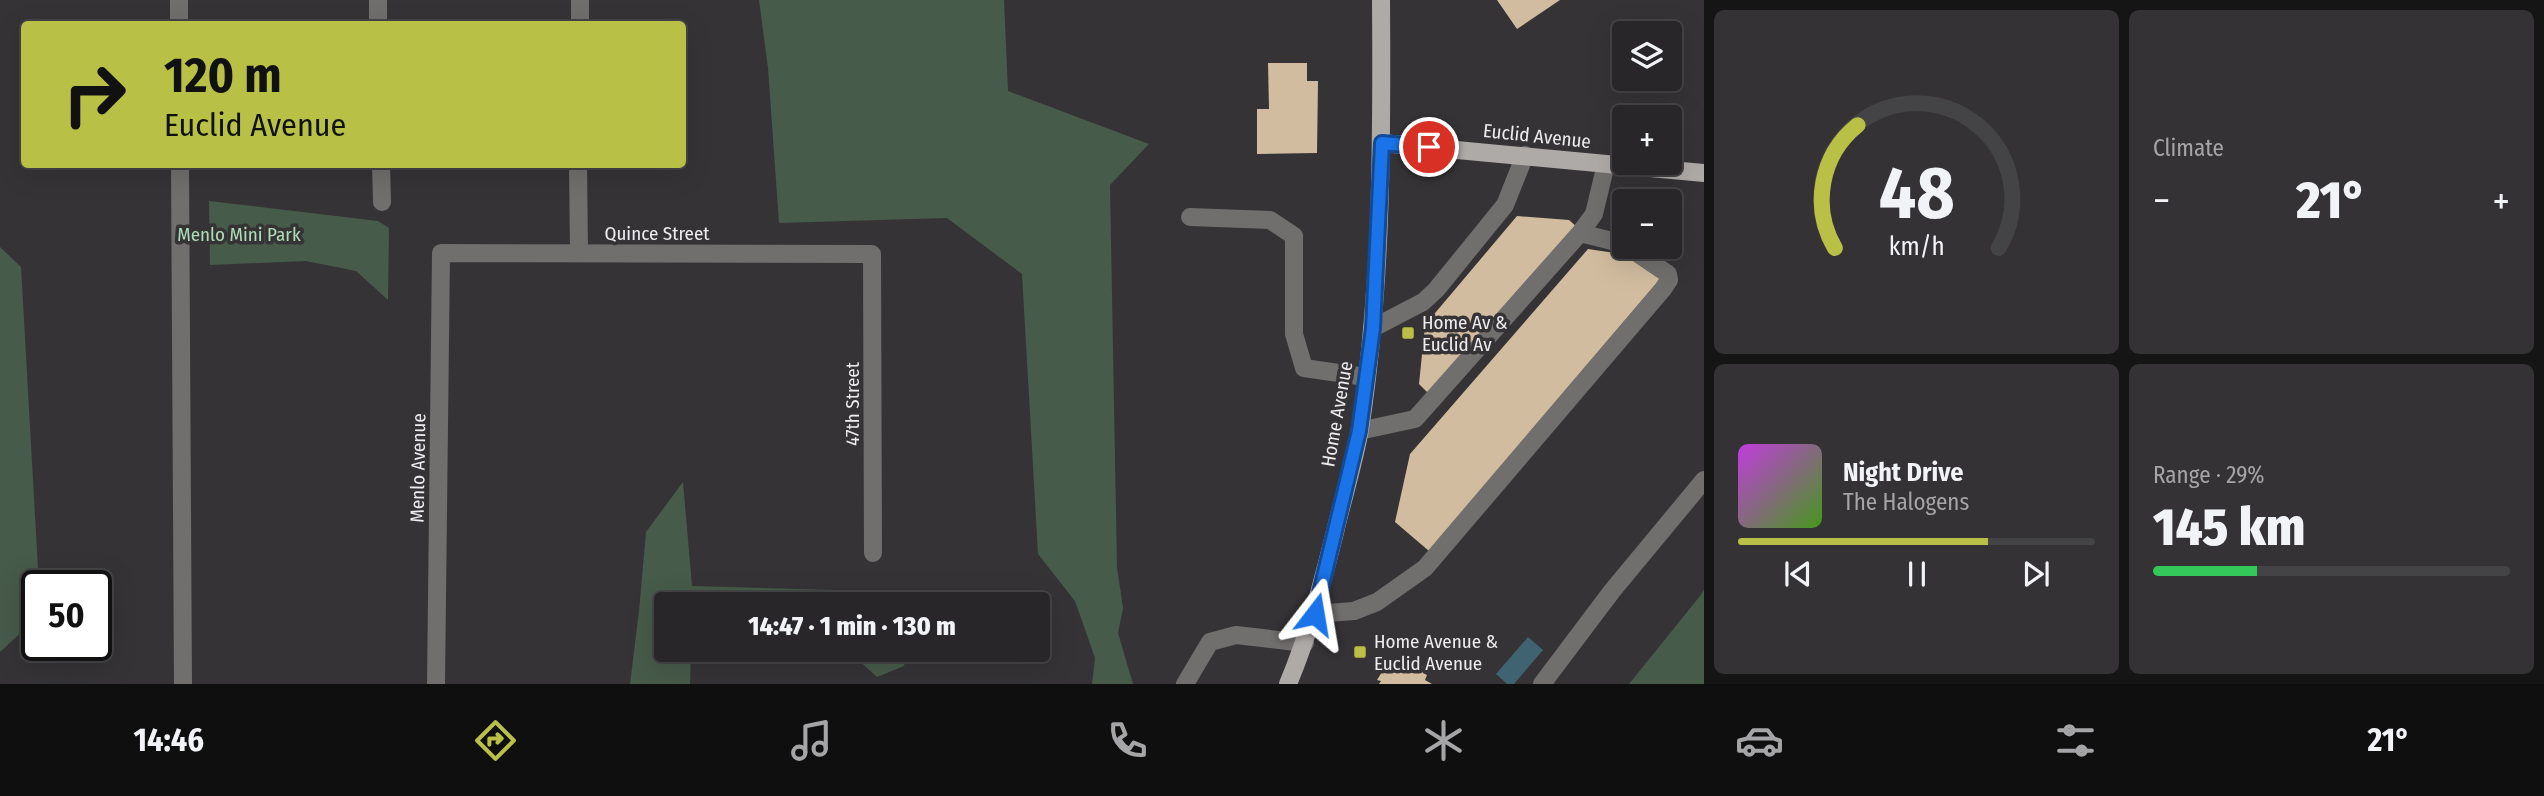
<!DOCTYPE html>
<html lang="en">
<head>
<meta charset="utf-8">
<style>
	body { margin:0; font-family:"Fira Sans Condensed",sans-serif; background:#343234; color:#f1f3f6; height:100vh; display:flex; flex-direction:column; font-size:26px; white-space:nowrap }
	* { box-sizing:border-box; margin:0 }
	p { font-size:23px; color:#a5a5a8 }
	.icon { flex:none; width:38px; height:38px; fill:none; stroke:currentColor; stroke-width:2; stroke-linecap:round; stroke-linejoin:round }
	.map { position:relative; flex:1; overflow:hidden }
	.drawer { display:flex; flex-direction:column; gap:10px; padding:10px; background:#161516; width:840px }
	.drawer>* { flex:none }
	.hud { position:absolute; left:21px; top:21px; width:665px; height:147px; border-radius:7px; box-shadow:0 7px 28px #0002,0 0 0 2px #444345; background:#b8c146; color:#111; overflow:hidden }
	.controls { position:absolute; left:1612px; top:21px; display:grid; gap:14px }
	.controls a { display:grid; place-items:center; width:70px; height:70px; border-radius:7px; background:#282628; box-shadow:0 7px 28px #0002,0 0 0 2px #444345; font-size:35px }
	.speed { position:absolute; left:21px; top:570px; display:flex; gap:14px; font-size:35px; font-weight:700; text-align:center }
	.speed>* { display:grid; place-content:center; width:91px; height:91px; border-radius:50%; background:#282628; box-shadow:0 7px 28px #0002,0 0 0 2px #444345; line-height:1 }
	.speed .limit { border:4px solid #111; border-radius:10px; background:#fff; color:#111 }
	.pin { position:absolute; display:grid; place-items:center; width:60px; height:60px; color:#fff; margin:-30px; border:4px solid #fff; border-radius:50%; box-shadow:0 2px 7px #0007 }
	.me { position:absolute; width:77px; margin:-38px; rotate:14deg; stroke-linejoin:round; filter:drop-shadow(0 0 5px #0008) }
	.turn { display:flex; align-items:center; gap:24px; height:147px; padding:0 28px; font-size:32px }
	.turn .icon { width:91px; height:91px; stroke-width:2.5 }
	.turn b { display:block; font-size:49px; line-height:60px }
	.big { font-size:52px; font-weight:800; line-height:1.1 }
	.drawer .card { flex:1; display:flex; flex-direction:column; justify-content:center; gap:10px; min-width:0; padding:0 24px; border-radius:10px; background:#343234 }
	.drawer .dial { align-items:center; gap:0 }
	.dial svg { height:182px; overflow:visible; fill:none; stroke:#444345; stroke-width:7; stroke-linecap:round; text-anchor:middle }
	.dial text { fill:#f1f3f6; stroke:none }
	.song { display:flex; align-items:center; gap:21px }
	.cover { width:84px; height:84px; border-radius:10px; background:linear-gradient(135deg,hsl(290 70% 55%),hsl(100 70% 35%)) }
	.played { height:7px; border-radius:4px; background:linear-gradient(90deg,#b8c146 70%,#444345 70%) }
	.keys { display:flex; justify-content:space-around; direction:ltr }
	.heat { display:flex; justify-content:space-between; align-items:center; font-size:38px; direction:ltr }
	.charge { height:10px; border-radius:5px; background:linear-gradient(90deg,#34c759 29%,#444345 0) }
	.drawer .tiles { flex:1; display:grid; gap:10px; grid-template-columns:repeat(2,1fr) }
	.trip { position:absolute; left:654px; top:592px; width:396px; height:70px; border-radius:7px; background:#282628; box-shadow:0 7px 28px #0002,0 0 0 2px #444345; font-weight:800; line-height:70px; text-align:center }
	.menu { display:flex; height:112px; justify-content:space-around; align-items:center; background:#100f10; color:#a5a5a8 }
	.menu .icon { width:49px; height:49px }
	.menu .active { color:#b8c146 }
	.menu b { font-size:32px; color:#f1f3f6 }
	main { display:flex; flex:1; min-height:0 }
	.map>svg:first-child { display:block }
	.green { fill:#475b4a }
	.water { fill:#3f6370 }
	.building { fill:#d1bc9f }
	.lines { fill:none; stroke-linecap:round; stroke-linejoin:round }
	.minor { stroke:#716f6e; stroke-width:18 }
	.major { stroke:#aeaaa8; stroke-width:18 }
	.route-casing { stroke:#114b97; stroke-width:18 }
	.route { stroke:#1a73e8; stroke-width:12 }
	.poi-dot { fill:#b8c146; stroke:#353336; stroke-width:2.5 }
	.labels { text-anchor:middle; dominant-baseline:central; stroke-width:7; stroke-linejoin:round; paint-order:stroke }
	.street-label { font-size:19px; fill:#eeecef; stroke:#353336 }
	.park-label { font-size:19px; fill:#acddb4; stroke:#353336 }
	.poi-label { font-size:19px; fill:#eeecef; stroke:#353336; text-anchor:start }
</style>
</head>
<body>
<main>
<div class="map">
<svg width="1704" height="684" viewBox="0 0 1704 684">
	<rect width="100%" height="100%" fill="#353336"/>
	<path class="green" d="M759,0H1004L1008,91L1149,144L1110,185L1117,567L1123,608L1118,633L1133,684H1092L1095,658L1075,601L1038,554L1022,274L947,218L779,223L768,68Z
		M209,201L378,221L389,228L388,300L356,271L306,261L210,265Z
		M0,247L21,267L39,586H37V618L0,652Z
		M683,482L692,586L1044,596L1030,604H667V649H691L690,684H630L639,611L646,532Z
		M1704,590V684H1629L1700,596Z
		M846,649H908L904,666L877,677Z"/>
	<path class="water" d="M1528,637L1543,650L1514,684H1507L1496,674Z"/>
	<path class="building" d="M1497,0H1560L1517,29Z
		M1268,63H1307V81H1318L1317,153L1257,154V109H1269Z
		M1517,216L1569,220L1577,227L1428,393L1419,384L1425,325Z
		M1588,249L1635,256L1661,278L1429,551L1395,522L1410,454Z
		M1404,656L1426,668L1423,673L1427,675L1425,680L1432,684H1379L1381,681L1377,680L1385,667L1395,672Z"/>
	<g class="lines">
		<path class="minor" d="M179,0V24
			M378,0V24
			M580,24V0
			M180,164L183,684
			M381,164L382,202
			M578,164L579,253
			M1190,217L1270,220L1294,236V334L1304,368L1366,377
			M1580,233L1594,214L1606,164
			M1373,328L1423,302L1436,290L1505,205L1525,155
			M1359,431L1415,419L1580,233L1624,244
			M1315,614L1354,611L1377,602L1425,568L1663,289L1669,280L1668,274L1628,247
			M436,684L441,253L872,254L873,553
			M1185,684L1210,642L1236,635L1305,643
			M1542,684L1612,591L1704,480"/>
		<path class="major" d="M1382,143L1704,173
			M1288,684C1309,634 1322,584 1335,532C1343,498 1354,463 1360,429C1382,287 1382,143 1381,0"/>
	</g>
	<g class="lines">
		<g class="route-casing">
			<path id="route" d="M1315,614L1359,431L1373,328L1382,143L1429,147"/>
		</g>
		<use href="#route" class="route"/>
	</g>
	<g class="poi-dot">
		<rect x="1401" y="326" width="14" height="14" rx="3.5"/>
		<rect x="1353" y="645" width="14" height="14" rx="3.5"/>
	</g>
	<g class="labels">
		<g class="street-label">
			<text transform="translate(1537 136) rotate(6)">Euclid Avenue</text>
			<text x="657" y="233">Quince Street</text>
			<text transform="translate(852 404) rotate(-90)">47th Street</text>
			<text transform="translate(1337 414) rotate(-80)">Home Avenue</text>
			<text transform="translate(418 468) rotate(-89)">Menlo Avenue</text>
		</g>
		<g class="park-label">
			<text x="239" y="234">Menlo Mini Park</text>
		</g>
		<g class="poi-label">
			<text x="1422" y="322">Home Av &amp;<tspan x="1422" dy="22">Euclid Av</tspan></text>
			<text x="1374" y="641">Home Avenue &amp;<tspan x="1374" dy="22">Euclid Avenue</tspan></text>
		</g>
	</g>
</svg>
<div class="controls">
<a><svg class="icon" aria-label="layers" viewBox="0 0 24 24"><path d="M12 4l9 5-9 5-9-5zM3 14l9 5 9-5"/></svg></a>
<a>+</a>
<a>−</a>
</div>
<div class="speed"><div class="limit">50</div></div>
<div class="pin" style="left:1429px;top:147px;background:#d93025"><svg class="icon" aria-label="arrive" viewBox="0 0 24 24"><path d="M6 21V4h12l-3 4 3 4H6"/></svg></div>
<svg class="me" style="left:1315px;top:614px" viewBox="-20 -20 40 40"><path d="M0-17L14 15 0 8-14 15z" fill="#1a73e8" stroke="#fff" stroke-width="4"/></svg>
<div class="trip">14:47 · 1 min · 130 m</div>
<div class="hud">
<div class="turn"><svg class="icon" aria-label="right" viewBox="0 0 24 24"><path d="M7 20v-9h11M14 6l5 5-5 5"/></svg><div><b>120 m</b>Euclid Avenue</div></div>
</div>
</div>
<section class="drawer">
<div class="tiles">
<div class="card dial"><svg viewBox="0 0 100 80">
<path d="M14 69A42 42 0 1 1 86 69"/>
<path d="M14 69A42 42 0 0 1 24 15" stroke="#b8c146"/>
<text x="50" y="56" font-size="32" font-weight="700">48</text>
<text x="50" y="72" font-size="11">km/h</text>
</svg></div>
<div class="card"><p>Climate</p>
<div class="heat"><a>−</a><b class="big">21°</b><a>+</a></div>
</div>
<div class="card">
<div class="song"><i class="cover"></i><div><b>Night Drive</b><p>The Halogens</p></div></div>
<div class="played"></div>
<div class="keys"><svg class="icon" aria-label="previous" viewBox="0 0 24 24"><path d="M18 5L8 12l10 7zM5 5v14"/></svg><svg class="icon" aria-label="pause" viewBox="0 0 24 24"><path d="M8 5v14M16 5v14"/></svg><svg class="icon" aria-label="next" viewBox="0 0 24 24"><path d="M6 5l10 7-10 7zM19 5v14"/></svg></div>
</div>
<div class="card"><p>Range · 29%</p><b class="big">145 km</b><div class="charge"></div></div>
</div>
</section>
</main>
<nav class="menu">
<b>14:46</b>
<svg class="icon active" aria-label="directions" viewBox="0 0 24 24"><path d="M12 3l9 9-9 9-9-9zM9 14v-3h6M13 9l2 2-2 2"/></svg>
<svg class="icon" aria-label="music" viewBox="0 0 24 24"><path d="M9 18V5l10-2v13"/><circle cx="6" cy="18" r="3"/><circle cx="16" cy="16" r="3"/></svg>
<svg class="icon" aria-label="phone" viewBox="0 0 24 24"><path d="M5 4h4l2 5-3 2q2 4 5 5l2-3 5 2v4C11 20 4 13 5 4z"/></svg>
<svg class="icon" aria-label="climate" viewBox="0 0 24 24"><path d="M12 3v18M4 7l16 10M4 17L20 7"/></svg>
<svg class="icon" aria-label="car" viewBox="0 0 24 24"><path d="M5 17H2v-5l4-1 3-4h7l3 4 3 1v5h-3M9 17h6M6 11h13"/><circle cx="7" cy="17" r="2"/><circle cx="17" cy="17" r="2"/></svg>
<svg class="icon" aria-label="filters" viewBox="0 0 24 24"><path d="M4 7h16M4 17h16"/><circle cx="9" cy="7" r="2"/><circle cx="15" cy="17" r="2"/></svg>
<b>21°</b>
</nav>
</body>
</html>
